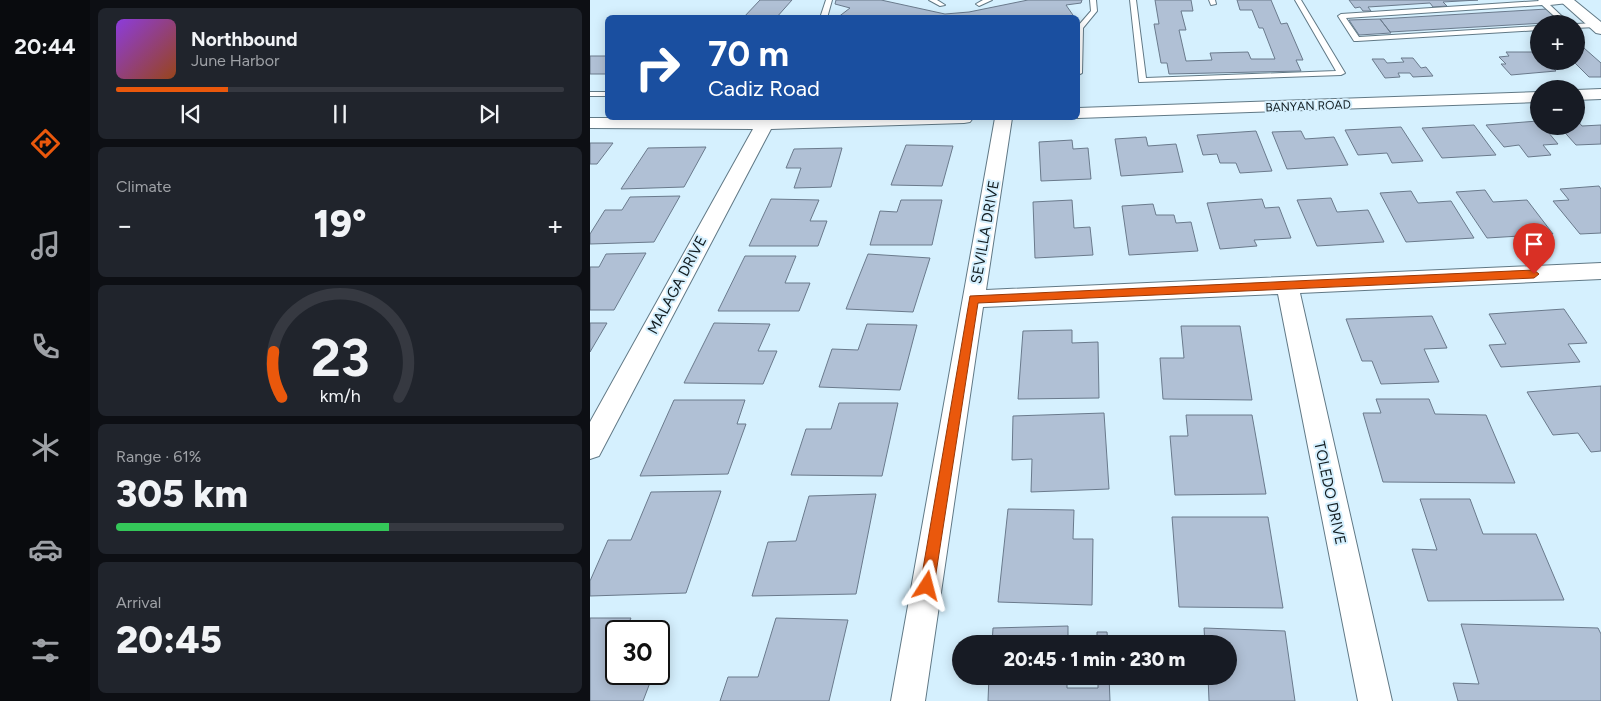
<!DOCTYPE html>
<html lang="en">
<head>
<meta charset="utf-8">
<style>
	body { margin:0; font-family:Figtree,sans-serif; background:#20242c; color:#f1f3f6; height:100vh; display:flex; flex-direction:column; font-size:19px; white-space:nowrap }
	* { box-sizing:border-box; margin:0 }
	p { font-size:16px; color:#9ea1a6 }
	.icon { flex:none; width:28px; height:28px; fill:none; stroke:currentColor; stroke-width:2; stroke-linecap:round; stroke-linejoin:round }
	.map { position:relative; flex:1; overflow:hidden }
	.side { display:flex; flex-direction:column; gap:8px; padding:8px; background:#0d0f14; width:500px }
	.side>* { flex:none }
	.banner { position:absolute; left:15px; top:15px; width:475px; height:105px; border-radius:8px; box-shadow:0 2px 12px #0003; background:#1a4fa0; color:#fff; overflow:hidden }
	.fabs { position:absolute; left:940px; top:15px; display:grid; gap:10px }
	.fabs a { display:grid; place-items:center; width:55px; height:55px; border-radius:50%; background:#171b24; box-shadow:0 2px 12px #0003; font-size:25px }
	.speed { position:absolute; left:15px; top:620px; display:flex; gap:10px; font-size:25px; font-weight:700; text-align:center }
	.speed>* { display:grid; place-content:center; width:65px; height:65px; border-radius:50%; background:#171b24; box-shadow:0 2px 12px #0003; line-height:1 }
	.speed .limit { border:2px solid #111; border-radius:8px; background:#fff; color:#111 }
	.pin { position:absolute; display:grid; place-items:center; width:42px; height:42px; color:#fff; margin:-51px -21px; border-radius:50% 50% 50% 0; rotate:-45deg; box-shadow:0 0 5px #0007 }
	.pin .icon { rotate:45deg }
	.me { position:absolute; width:55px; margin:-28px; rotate:9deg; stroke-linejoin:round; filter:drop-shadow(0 0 4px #0008) }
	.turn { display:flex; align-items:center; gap:18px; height:105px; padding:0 20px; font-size:22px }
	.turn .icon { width:65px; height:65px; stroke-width:2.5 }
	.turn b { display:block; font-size:35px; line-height:42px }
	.big { font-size:38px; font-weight:800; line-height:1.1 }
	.side .tile { flex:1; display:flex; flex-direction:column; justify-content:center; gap:8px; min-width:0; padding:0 18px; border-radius:8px; background:#20242c }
	.side .dial { align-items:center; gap:0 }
	.dial svg { height:130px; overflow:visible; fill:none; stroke:#363941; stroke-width:7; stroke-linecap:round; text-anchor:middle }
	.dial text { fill:#f1f3f6; stroke:none }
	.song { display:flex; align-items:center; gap:15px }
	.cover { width:60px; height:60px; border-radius:8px; background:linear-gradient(135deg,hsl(270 70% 55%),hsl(20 70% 35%)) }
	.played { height:5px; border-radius:2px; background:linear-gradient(90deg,#ea580c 25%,#363941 25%) }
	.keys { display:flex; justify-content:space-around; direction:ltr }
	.heat { display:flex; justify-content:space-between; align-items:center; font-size:28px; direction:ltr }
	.charge { height:8px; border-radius:4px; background:linear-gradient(90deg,#34c759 61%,#363941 0) }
	.trip { position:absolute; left:362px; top:635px; width:285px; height:50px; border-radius:25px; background:#171b24; box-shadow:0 2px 12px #0003; font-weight:800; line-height:50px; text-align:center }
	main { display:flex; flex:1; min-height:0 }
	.dock { display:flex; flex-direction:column; width:90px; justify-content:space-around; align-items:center; background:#090b0e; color:#9ea1a6 }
	.dock .icon { width:35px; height:35px }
	.dock .on { color:#ea580c }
	.dock b { font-size:22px; color:#f1f3f6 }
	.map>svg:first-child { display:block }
	.building { fill:#b0c0d5; stroke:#6a7a8c }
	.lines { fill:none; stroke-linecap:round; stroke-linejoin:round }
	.lane-casing { stroke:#617986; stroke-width:2 }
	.street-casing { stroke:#617986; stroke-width:2 }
	.lane { fill:#fff; fill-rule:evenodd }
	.street { fill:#fff; fill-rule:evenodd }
	.route { fill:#ea580c; stroke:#983908 }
	.labels { text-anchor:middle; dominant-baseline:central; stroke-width:4; stroke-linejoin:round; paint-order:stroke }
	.far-street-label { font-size:12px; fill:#121c20; stroke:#d5f0fe }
	.street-label { font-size:15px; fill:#121c20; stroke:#d5f0fe }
</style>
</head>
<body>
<main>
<nav class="dock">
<b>20:44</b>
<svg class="icon on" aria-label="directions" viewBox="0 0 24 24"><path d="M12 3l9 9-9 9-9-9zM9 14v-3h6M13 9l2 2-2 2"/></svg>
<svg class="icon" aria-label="music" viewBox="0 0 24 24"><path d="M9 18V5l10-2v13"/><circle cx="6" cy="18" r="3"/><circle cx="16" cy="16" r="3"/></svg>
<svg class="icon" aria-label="phone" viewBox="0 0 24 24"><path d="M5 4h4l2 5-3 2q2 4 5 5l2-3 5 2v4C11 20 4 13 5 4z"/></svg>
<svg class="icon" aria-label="climate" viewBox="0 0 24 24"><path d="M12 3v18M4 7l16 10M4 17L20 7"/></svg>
<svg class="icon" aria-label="car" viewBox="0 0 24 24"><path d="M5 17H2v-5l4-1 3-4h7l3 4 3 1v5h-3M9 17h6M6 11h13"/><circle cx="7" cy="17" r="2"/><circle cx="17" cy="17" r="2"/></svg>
<svg class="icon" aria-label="filters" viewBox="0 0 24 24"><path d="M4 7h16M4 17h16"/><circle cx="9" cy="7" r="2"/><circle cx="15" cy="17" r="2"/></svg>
</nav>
<section class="side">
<div class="tile">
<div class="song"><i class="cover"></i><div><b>Northbound</b><p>June Harbor</p></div></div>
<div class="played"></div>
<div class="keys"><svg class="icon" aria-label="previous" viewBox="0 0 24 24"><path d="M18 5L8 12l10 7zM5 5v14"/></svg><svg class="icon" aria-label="pause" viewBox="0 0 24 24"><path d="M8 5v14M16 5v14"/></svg><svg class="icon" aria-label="next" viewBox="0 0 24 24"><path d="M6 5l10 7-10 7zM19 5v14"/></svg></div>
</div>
<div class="tile"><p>Climate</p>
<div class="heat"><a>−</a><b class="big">19°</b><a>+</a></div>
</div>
<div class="tile dial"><svg viewBox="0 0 100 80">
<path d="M14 69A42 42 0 1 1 86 69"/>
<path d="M14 69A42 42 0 0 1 9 41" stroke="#ea580c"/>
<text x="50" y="56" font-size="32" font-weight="700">23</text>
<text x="50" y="72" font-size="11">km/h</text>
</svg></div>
<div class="tile"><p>Range · 61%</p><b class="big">305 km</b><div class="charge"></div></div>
<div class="tile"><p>Arrival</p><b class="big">20:45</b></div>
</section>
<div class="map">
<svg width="1011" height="701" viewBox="0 0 1011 701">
	<rect width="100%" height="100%" fill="#d5f0fe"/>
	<path class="building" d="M170,0H202L186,18H153Z
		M246,0H291L355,14L379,12L438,0H492L491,3L476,5L485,18H247L260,8L245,4Z
		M565,0H601L603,11H591L596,30H589L596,61L622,60L620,53L658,52L661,59H685L673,28H669L662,10H650L647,0H681L691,24L697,23L713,60H706L711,71L579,74L577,63H571L564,24H569Z
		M759,0H888L853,2L857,6L843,7L840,3L778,7L781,11H773L770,7L765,8Z
		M957,9L972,22L800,32L790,19Z
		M790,19L801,33L769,35L759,20Z
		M986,41L1011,63V77H999L983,61H986Z
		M916,52H948L949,61H957L966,71L921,75L911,64H916L909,57L919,56Z
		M0,56H18V74H0Z
		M811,58H823L831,68L836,67L843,76L823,77L820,73H808L810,77L795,78L782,59H794L797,63L814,62Z
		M986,119L992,126L1011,125V144L986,145L969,126H986Z
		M948,121L949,126H953L968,144L953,145L961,155L938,157L929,145L914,147L896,125Z
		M884,125L906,155L852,158L832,128Z
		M811,127L833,161L802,163L797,153L768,155L755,130Z
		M666,131L682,171L650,173L646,163H630L627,154L613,155L607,135Z
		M711,131L715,139L744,137L758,165L697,169L682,132Z
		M556,137L558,146L586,144L593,172L531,176L525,139Z
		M482,140L483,149L498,148L501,179L451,181L449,142Z
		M0,143H23L7,164H0Z
		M316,145L363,146L352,186L301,185Z
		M116,147L94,187L31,189L58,148Z
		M252,148L241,187L204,188L211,168H196L204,149Z
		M1009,186L1011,189V233L990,234L963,201L979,200L970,189Z
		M895,190L903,202L937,200L963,234L897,238L866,192Z
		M821,191L828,203L861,201L884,238L816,242L790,193Z
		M90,196L64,242L0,244V234L15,210H32L40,197Z
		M741,198L747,212L778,210L794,242L727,246L707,200Z
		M181,199L229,200L220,221H237L228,246H159Z
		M672,199L675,208L689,207L701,238L664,240L667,246L630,249L617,203Z
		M311,200H352L342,245H280L290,211L307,212Z
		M482,200L484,228L500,227L503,255L445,258L443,202Z
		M563,204L566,215H584L586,223L601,222L608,251L539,255L532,206Z
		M56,253L24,310H0V267H9L16,254Z
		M278,254L340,258L323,312L256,309Z
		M155,256H206L195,283H220L209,311H128Z
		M974,309L997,343L978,344L990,362L911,367L899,345L916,344L899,314Z
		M842,316L857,348L834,349L849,382L791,384L782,361H772L756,319Z
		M0,323H17L0,352Z
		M124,323L180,324L168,351H187L173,384L94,383Z
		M277,324L327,325L310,390L229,387L242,349L268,350Z
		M591,326H650L662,400L573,399L570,358H594Z
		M482,330V343L508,342L509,398L428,399L433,331Z
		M1011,386V451L1001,452L988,433L963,435L937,392Z
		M786,399H839L845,414L896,415L925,483L793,482L773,413H791Z
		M84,400H155L147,424H156L138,474L50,476Z
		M249,403H308L292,476L201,475L216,429H241Z
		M514,413L519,489L441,492L442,459L422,460L423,416Z
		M596,415H662L676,494L585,495L580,436H598Z
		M131,491L96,593L0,596V581L18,540H41L61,492Z
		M286,494L266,594L162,596L178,542L206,541L219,496Z
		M830,499H880L893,534H946L974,600L838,601L822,549L847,550Z
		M418,509L484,510L483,539H503L502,605L408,602Z
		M582,517H678L693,608L589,607Z
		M0,618H41L35,631H26V674H36L34,679L61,680L53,701H0Z
		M186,618L258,620L239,701H130L138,677H168Z
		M871,624L1008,628L1011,634V701H868L863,683L889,684Z
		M478,626V644H402L403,628Z
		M614,628L695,631L705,701H619L618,676H639V644H615Z
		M507,632H517L518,644H507Z
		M399,676H477V688H508V676H519L520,701H398Z"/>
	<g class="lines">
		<g class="lane-casing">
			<path id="lane" d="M236,0H242L237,18H230Z
				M339,0H347L355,5L350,6Z
				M393,0H402L389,6L386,4Z
				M500,0H506L507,11L493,28L492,73L488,75V26L501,11Z
				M540,0H546L556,78L746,71L705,0H711L755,73L751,75L549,82Z
				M619,0H625L626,4L621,5Z
				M948,0H981L978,3L960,5L980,24H973L952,5L756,18L769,37L949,26V30L767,41H764L748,16L751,14L949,1Z
				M986,24L1005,23L1008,25L1005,27L986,28Z
				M0,92H18V96H0Z"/>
		</g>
		<g class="street-casing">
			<path id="street" d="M969,0H984L1011,22V34L1006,33Z
				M1011,89V99L986,100V90Z
				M949,92V102L488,118H485H488V108Z
				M0,118H383L380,122L374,123L181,129L9,456L0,459V422L163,129L0,128Z
				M405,118H422L396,290L1011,263V279L710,293L802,701H768L688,294L393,307L335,701H301Z"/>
		</g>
		<use href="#lane" class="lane"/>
		<use href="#street" class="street"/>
	</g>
	<path class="route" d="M944,270L949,274L944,278L388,303L344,586L342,591L337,593L332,591L330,586L380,296Z"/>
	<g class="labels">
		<g class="far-street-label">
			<text transform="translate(718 106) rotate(-2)">BANYAN ROAD</text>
		</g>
		<g class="street-label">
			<text transform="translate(395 232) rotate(-80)">SEVILLA DRIVE</text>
			<text transform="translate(87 285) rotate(-62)">MALAGA DRIVE</text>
			<text transform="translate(740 493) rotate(78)">TOLEDO DRIVE</text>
		</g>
	</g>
</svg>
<div class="fabs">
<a>+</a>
<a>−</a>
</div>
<div class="speed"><div class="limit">30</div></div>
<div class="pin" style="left:944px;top:274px;background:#d93025"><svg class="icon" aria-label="arrive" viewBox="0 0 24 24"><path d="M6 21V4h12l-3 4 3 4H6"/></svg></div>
<svg class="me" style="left:337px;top:586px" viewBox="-20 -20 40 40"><path d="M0-17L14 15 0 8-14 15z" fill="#ea580c" stroke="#fff" stroke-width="4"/></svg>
<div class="trip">20:45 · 1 min · 230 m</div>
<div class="banner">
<div class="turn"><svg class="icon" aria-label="right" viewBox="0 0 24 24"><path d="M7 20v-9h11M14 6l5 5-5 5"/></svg><div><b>70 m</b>Cadiz Road</div></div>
</div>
</div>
</main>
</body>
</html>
